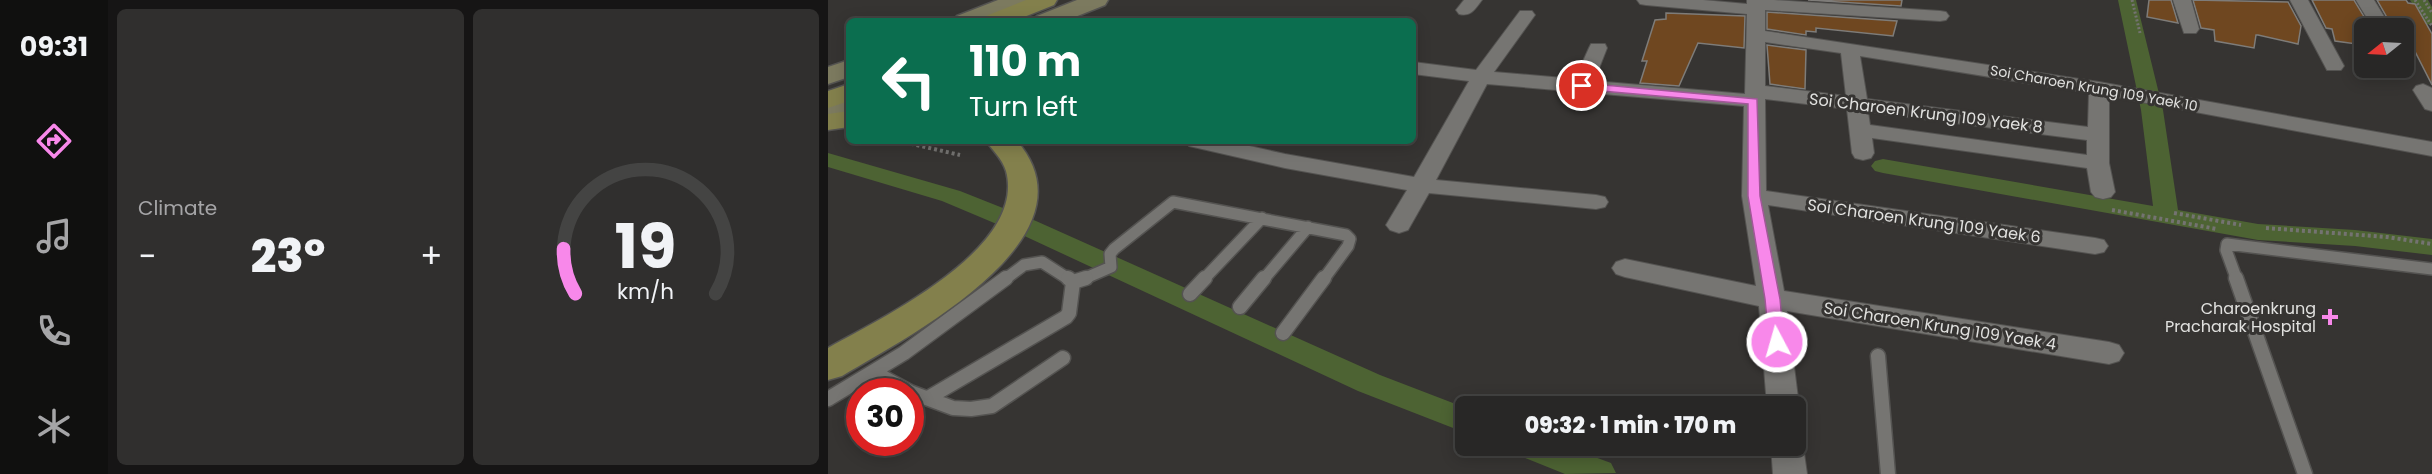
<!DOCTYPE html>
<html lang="en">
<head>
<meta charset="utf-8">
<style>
	body { margin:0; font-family:Poppins,sans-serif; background:#302f2e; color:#f1f3f6; height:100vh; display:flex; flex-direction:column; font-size:22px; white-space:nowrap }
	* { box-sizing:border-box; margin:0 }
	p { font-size:20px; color:#a5a5a7 }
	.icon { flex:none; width:33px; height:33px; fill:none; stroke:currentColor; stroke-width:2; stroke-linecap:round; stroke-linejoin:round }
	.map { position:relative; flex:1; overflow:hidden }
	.details { display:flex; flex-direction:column; gap:9px; padding:9px; background:#161515; width:720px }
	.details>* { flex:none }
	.top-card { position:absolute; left:18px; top:18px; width:570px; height:126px; border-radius:9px; box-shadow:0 3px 15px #0003,0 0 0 2px #444443; background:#0b6e4f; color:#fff; overflow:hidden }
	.needle { width:39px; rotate:252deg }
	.buttons { position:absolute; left:1526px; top:18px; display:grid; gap:12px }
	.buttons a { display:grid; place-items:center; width:60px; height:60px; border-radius:9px; background:#282726; box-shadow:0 3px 15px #0003,0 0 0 2px #444443; font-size:30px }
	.speed { position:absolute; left:18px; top:378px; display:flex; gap:12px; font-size:30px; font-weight:700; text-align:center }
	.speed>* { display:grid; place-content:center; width:78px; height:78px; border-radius:50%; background:#282726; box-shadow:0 3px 15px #0003,0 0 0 2px #444443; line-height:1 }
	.speed .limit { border:9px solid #d22; background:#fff; color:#111 }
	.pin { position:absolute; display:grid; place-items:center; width:51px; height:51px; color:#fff; margin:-26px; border:3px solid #fff; border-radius:50%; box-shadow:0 2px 6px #0007 }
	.me { position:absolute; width:66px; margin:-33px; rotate:354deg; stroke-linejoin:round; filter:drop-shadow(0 0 4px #0008) }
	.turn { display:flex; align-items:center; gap:21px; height:126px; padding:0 24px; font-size:27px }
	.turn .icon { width:78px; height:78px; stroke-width:2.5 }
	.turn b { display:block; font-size:42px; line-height:51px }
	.big { font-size:45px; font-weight:800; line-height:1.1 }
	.details .tile { flex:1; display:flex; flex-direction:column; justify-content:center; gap:9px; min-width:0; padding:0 21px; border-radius:9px; background:#302f2e }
	.details .dial { align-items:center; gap:0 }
	.dial svg { height:156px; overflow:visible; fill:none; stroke:#444443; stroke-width:7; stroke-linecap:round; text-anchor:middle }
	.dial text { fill:#f1f3f6; stroke:none }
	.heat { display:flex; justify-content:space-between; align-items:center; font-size:33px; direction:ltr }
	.details .tiles { flex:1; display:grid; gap:9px; grid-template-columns:repeat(2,1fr) }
	.trip { position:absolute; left:627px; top:396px; width:351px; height:60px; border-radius:9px; background:#282726; box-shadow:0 3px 15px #0003,0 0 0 2px #444443; font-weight:800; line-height:60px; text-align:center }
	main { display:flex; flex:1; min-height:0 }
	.tabs { display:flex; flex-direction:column; width:108px; justify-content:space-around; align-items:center; background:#10100f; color:#a5a5a7 }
	.tabs .icon { width:42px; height:42px }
	.tabs .active { color:#f888ea }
	.tabs b { font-size:27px; color:#f1f3f6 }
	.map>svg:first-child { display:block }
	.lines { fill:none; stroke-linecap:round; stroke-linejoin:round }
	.canal { fill:#4d6333; fill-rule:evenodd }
	.building { fill:#6f4720; stroke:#7e7c79; stroke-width:1.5 }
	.service-far1-casing { stroke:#545351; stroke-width:14 }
	.service-casing { stroke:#545351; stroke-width:17 }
	.minor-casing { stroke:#545351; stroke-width:2 }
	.secondary-casing { stroke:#545351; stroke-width:3 }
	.primary-casing { stroke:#545351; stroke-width:3 }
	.path-far1 { stroke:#747371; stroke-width:3; stroke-dasharray:2 2; stroke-linecap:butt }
	.path { stroke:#747371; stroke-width:4; stroke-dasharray:3 3; stroke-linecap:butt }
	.service-far1 { stroke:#767572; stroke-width:11 }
	.service { stroke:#767572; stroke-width:14 }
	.minor { fill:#767572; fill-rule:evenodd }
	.secondary { fill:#7c7a5f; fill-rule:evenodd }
	.primary { fill:#83804c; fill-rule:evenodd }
	.route { fill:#f888ea; stroke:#a15898; stroke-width:1.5 }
	.poi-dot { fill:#f888ea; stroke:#363432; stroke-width:2 }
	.labels { text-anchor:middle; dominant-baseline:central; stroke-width:6; stroke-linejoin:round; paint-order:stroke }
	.far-street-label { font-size:14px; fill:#e1e1df; stroke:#363432 }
	.street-label { font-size:16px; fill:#e1e1df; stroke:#363432 }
	.poi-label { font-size:16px; fill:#e1e1df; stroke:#363432; text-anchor:end }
</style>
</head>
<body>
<main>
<nav class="tabs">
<b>09:31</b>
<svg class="icon active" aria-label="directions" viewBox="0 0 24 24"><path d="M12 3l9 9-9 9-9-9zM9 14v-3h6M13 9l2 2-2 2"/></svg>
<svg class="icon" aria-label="music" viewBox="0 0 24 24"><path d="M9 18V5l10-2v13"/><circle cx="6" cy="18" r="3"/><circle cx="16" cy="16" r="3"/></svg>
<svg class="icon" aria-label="phone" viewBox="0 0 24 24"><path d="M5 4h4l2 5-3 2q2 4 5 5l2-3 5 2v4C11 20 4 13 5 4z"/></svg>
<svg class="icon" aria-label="climate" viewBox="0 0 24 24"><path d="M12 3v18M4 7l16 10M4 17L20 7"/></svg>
</nav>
<section class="details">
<div class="tiles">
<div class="tile"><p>Climate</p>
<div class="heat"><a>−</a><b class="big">23°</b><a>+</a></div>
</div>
<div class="tile dial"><svg viewBox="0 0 100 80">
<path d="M14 69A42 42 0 1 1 86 69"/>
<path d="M14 69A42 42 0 0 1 8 46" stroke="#f888ea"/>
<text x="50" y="56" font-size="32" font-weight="700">19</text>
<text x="50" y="72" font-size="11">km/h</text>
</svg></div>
</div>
</section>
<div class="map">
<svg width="1604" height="474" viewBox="0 0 1604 474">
	<rect width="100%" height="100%" fill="#363432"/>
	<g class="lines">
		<path class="canal" d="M1290,0H1308L1335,110L1350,210L1430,224L1527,230L1604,239V255L1527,246L1430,240L1055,173L1047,171L1043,166L1047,161L1055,159L1325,206L1313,110Z
			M1582,0H1600L1604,7V25L1598,24Z
			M0,153L132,191L208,221L552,375L638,408V433L530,391L190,233L114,201L0,167Z
			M686,446H737L783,463L788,473L737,474L690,455Z"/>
	</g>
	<path class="building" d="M980,0H1074L1073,6Z
		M1321,0H1343L1350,23L1319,17Z
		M1365,0L1460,2L1473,26L1470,44L1430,35H1428L1426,48L1387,41L1386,30L1373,28Z
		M1484,0H1526L1543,28H1536V45L1507,41L1504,29L1498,28Z
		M1549,0H1578L1580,3L1587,4L1604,34V85L1575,28H1565Z
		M939,12L1069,21L1065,36L988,28V32L978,31V35L939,29Z
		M838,13L917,16L916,48L870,43L851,86L812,83L819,61H814L827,20L838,19Z
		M939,45L978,50L977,89L942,84Z"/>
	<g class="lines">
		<g class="service-far1-casing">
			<path id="service-far1" d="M176,280L196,265L214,262L242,280
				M253,280L283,267L282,254L286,249L345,202L518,235L522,239L520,246L495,280
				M375,280L434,218
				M435,280L480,227
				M1409,280L1398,250L1399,244L1604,269"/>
		</g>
		<g class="service-casing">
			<path id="service" d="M240,278L245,282L258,278
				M1408,278L1477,474
				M362,294L377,278
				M412,307L436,278
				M455,333L496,278
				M1050,356L1060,474
				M47,373L82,392
				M82,392L125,408L143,409L164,406L235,358
				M100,398L238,317L241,313L245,282
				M0,399L76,353L178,278"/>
		</g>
		<g class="minor-casing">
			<path id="minor" d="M636,0H654C647,9 643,17 631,14L628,10Z
				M809,0H875L919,4V0H946L1112,11L1118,12L1121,16L1118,20L1112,21L937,10V31L1271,82L1604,142V156L1281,96V163L1287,192L1283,197L1275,199L1267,197L1263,192L1259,168L1044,138L1046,153L1043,158L1035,160L1027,158L1024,153L1019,109L937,99L938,191L1267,238L1276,240L1280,246L1276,252L1267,254L940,205L956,291L1281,342L1291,345L1296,353L1291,361L1281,364L959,311L971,406L968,412V406H939L931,306L797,277L788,274L784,268L788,262L797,259L928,286L914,196L916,106L659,84L608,180L768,195L777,197L780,202L777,207L768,209L601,193L580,230L571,233L562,230L558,225L579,190L457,168L361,146L358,141H399L457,154L586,177L641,81L585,74V62L648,70L692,11H704L707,15L666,72L747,79L761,48L763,44H777L779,48L766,81L917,94L919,14L818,5L812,4ZM937,42L1013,53L1018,96L937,86ZM1032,56L1261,93L1260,127L1039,99ZM1040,112L1259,140V155L1042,125Z
				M1345,0H1363L1371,29L1368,33H1356Z
				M1462,0H1480L1516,66L1513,70H1499Z
				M1528,0H1546L1563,28H1545Z
				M1595,84L1604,88V111L1597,109L1585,90L1588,86Z
				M968,436L971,437L975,446L979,474H945L943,446H968Z"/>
		</g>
		<g class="secondary-casing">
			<path id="secondary" d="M170,0H201L198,5L157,21H125L129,16Z
				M249,0H280L277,5L237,21H205L209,16Z
				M21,60V77L0,84V67Z
				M21,94V112L0,119V101Z"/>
		</g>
		<g class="primary-casing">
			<path id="primary" d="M198,0H229L226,5L186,21H154L158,16Z
				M21,84V101L0,108V91Z
				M21,111V127L0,130V114Z
				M158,141H189C273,238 79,337 14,376L0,380V348C53,318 199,249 178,171C174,158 165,151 158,141Z"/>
		</g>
		<path class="path-far1" d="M1304,0L1312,33
			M1587,0L1604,26
			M1596,0L1604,13"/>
		<path class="path" d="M71,141L132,155
			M1284,210L1389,229
			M1346,213L1413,225
			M1438,228L1559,237L1604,244"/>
		<use href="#service-far1" class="service-far1"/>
		<use href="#service" class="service"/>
		<use href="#minor" class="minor"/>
		<use href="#secondary" class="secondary"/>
		<use href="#primary" class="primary"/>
	</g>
	<path class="route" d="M754,83L929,99L932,196L952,299L956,342L954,346H943L941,342L937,299L920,196V104L751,89L749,86Z"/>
	<path class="poi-dot" d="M1499 308h6v6h6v6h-6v6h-6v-6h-6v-6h6z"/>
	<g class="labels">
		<g class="far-street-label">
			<text transform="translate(1266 88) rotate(10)">Soi Charoen Krung 109 Yaek 10</text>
		</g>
		<g class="street-label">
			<text transform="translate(1098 113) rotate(7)">Soi Charoen Krung 109 Yaek 8</text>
			<text transform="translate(1096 221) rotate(8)">Soi Charoen Krung 109 Yaek 6</text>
			<text transform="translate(1112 326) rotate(9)">Soi Charoen Krung 109 Yaek 4</text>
		</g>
		<g class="poi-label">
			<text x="1488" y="308">Charoenkrung<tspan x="1488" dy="18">Pracharak Hospital</tspan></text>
		</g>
	</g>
</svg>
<div class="buttons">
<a><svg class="needle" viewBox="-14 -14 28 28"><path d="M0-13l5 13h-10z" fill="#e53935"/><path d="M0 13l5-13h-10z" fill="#a5a5a7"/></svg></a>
</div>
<div class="speed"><div class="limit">30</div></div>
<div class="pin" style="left:754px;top:86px;background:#d93025"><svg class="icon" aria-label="arrive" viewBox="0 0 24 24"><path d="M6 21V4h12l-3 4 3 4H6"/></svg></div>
<svg class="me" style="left:949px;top:342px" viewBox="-20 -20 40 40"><circle r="17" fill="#f888ea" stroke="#fff" stroke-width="3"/><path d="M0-11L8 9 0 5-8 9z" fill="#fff"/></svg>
<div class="trip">09:32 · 1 min · 170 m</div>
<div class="top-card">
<div class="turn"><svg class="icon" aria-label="left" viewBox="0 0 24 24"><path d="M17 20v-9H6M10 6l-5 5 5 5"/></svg><div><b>110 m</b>Turn left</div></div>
</div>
</div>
</main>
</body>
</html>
